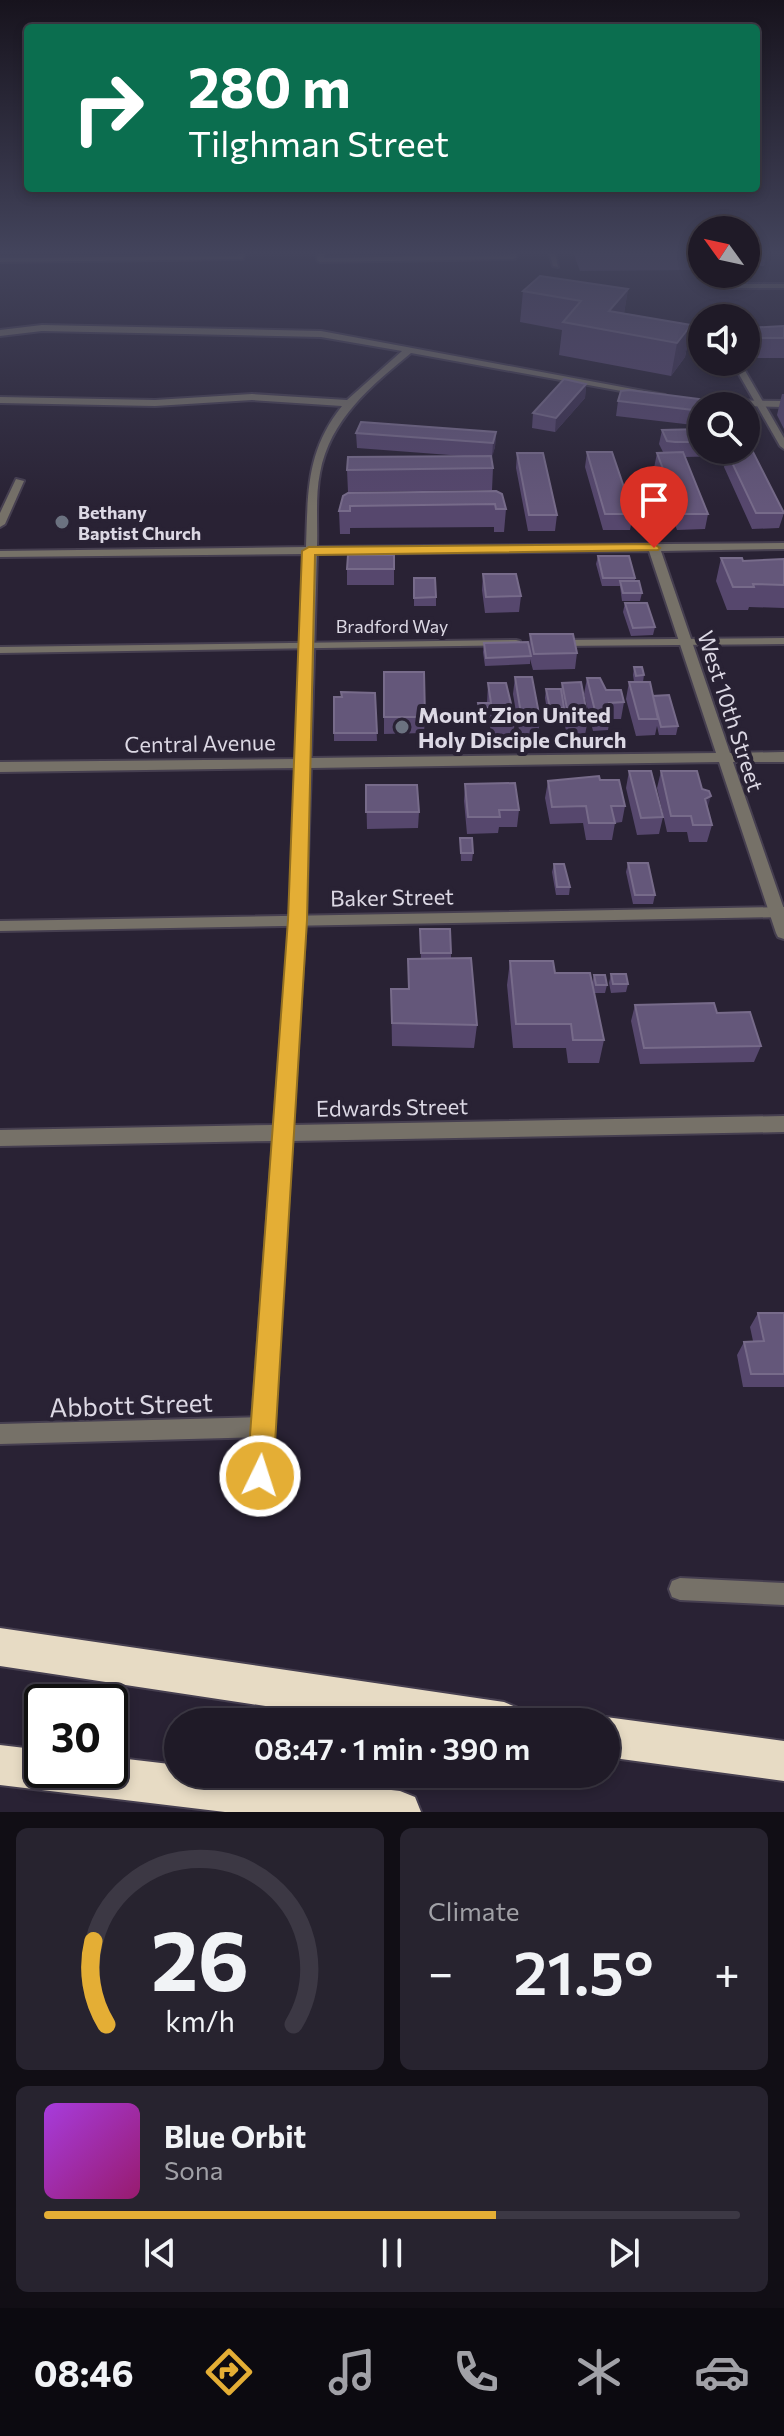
<!DOCTYPE html>
<html lang="en">
<head>
<meta charset="utf-8">
<style>
	body { margin:0; font-family:Commissioner,sans-serif; background:#27232f; color:#f1f3f6; height:100vh; display:flex; flex-direction:column; font-size:30px; white-space:nowrap }
	* { box-sizing:border-box; margin:0 }
	p { font-size:26px; color:#a1a1a7 }
	.icon { flex:none; width:44px; height:44px; fill:none; stroke:currentColor; stroke-width:2; stroke-linecap:round; stroke-linejoin:round }
	.map { position:relative; height:1812px; overflow:hidden }
	.panel { display:flex; flex-direction:column; gap:16px; padding:16px; background:#110e15; flex:1 }
	.panel>* { flex:none }
	.banner { position:absolute; left:24px; top:24px; width:736px; height:168px; border-radius:8px; box-shadow:0 4px 12px #0003,0 0 0 2px #3c3844; background:#0b6e4f; color:#fff; overflow:hidden }
	.needle { width:52px; rotate:303deg }
	.tools { position:absolute; left:688px; top:216px; display:grid; gap:16px }
	.tools a { display:grid; place-items:center; width:72px; height:72px; border-radius:50%; background:#1f1a27; box-shadow:0 4px 12px #0003,0 0 0 2px #3c3844; font-size:40px }
	.speed { position:absolute; left:24px; top:1684px; display:flex; gap:16px; font-size:40px; font-weight:700; text-align:center }
	.speed>* { display:grid; place-content:center; width:104px; height:104px; border-radius:50%; background:#1f1a27; box-shadow:0 4px 12px #0003,0 0 0 2px #3c3844; line-height:1 }
	.speed .limit { border:4px solid #111; border-radius:12px; background:#fff; color:#111 }
	.pin { position:absolute; display:grid; place-items:center; width:68px; height:68px; color:#fff; margin:-82px -34px; border-radius:50% 50% 50% 0; rotate:-45deg; box-shadow:0 0 8px #0007 }
	.pin .icon { rotate:45deg }
	.me { position:absolute; width:88px; margin:-44px; rotate:4deg; stroke-linejoin:round; filter:drop-shadow(0 0 6px #0008) }
	.turn { display:flex; align-items:center; gap:28px; height:168px; padding:0 32px; font-size:36px }
	.turn .icon { width:104px; height:104px; stroke-width:2.5 }
	.turn b { display:block; font-size:56px; line-height:68px }
	.big { font-size:60px; font-weight:600; line-height:1.1 }
	.panel .card { flex:1; display:flex; flex-direction:column; justify-content:center; gap:12px; min-width:0; padding:0 28px; border-radius:12px; background:#27232f }
	.panel .dial { align-items:center; gap:0 }
	.dial svg { height:208px; overflow:visible; fill:none; stroke:#3c3844; stroke-width:7; stroke-linecap:round; text-anchor:middle }
	.dial text { fill:#f1f3f6; stroke:none }
	.song { display:flex; align-items:center; gap:24px }
	.cover { width:96px; height:96px; border-radius:12px; background:linear-gradient(135deg,hsl(280 70% 55%),hsl(320 70% 35%)) }
	.played { height:8px; border-radius:4px; background:linear-gradient(90deg,#e4ae35 65%,#3c3844 65%) }
	.keys { display:flex; justify-content:space-around; direction:ltr }
	.heat { display:flex; justify-content:space-between; align-items:center; font-size:44px; direction:ltr }
	.panel .tiles { flex:1; display:grid; gap:16px; grid-template-columns:1fr 1fr }
	.card:last-child { grid-column:span 2 }
	.trip { position:absolute; left:164px; top:1708px; width:456px; height:80px; border-radius:40px; background:#1f1a27; box-shadow:0 4px 12px #0003,0 0 0 2px #3c3844; font-weight:600; line-height:80px; text-align:center }
	.tab-bar { display:flex; height:128px; justify-content:space-around; align-items:center; background:#0c0a10; color:#a1a1a7 }
	.tab-bar .icon { width:56px; height:56px }
	.tab-bar .selected { color:#e4ae35 }
	.tab-bar b { font-size:36px; color:#f1f3f6 }
	.map>svg:first-child { display:block }
	.lines { fill:none; stroke-linecap:round; stroke-linejoin:round }
	.lane-casing { stroke:#463f50; stroke-width:4 }
	.street-casing { stroke:#463f50; stroke-width:4 }
	.highway-casing { stroke:#463f50; stroke-width:4 }
	.lane { fill:#767168; fill-rule:evenodd }
	.street { fill:#767168; fill-rule:evenodd }
	.highway { fill:#e7dbc4; fill-rule:evenodd }
	.wall { fill:#56476d }
	.shaded-wall { fill:#3e3251 }
	.building { fill:#64577a; stroke:#776b8a; stroke-width:2 }
	.route { fill:#e4ae35; stroke:#947122; stroke-width:2 }
	.worship-dot { fill:#6b7280; stroke:#292234; stroke-width:3 }
	.labels { text-anchor:middle; dominant-baseline:central; stroke-width:8; stroke-linejoin:round; paint-order:stroke }
	.far-poi-label { font-size:18px; font-weight:bold; fill:#dcd8e4; stroke:#292234; text-anchor:start }
	.far-street-label { font-size:18px; fill:#dcd8e4; stroke:#292234 }
	.street-label { font-size:22px; fill:#dcd8e4; stroke:#292234 }
	.poi-label { font-size:22px; font-weight:bold; fill:#dcd8e4; stroke:#292234; text-anchor:start }
	.near-street-label { font-size:26px; fill:#dcd8e4; stroke:#292234 }
</style>
</head>
<body>
<div class="map">
<svg width="784" height="1812" viewBox="0 0 784 1812">
	<rect width="100%" height="100%" fill="#292234"/>
	<g class="lines">
		<g class="lane-casing">
			<path id="lane" d="M239,252H245L243,259L0,262V258L238,256Z
				M318,252H324V258L510,255V252H516L517,257L514,259L320,262L317,260Z
				M549,252H555L558,267L553,266Z
				M715,274H721L726,284H784V288H724Z
				M732,362H740L784,438V449L780,446Z
				M16,479L24,481L5,524L0,527V513Z
				M784,638V644L556,646L550,643L556,640Z
				M516,640L520,641V645L0,653V647Z
				M784,907V917L0,931V921Z
				M264,1417L271,1420L274,1427L271,1434L264,1437L0,1444V1424Z
				M680,1578L784,1583V1605L680,1600L672,1597L669,1589L672,1581Z"/>
		</g>
		<g class="street-casing">
			<path id="street" d="M42,325L321,331L665,395L660,398L411,353C371,386 330,419 320,473C315,497 318,523 317,547L784,543V549L661,551L730,753L784,752V762H733L784,909V939L778,937L776,933L719,762L311,768L306,920L293,1125L784,1116V1132L292,1141L270,1500L266,1508L258,1512L250,1508L246,1500L273,1141L0,1146V1130L274,1125L290,920L296,768L0,772V762L297,759L305,554L0,557V551L306,547C308,492 306,451 342,406L252,400L155,406L0,403V397L155,400L252,394L347,400L402,351L321,337L42,331L0,336V330ZM649,551L716,753L311,758L317,554Z
				M708,400L784,401V407L711,405L708,404Z"/>
		</g>
		<g class="highway-casing">
			<path id="highway" d="M0,1628L504,1702L518,1708L524,1722H371L0,1666Z
				M606,1717L784,1741V1781L606,1757V1722H594Z
				M0,1745L42,1750V1770H110V1757L178,1765V1774H252L400,1791L415,1797L421,1812H225L0,1785Z"/>
		</g>
		<use href="#lane" class="lane"/>
		<use href="#street" class="street"/>
		<use href="#highway" class="highway"/>
	</g>
	<path class="wall" d="M573,252H694L691,270L580,271Z
		M746,252H767L764,266H746Z
		M628,289L624,313L691,325L685,357L671,376L559,355L562,330L520,322L523,291Z
		M784,326V358H747L746,328Z
		M586,384L585,398L555,432L532,428L533,413Z
		M782,394H784V429L777,415Z
		M618,401L702,406V426L616,416Z
		M702,429V450H746V435L749,440L746,452L784,513L779,528L752,529L724,467L726,456L685,457L708,514L705,529L677,530L654,468L657,453L663,452L659,444L662,430Z
		M496,432L495,447L491,458L493,468L492,490L348,492L347,470L463,456L357,448L356,433Z
		M587,452L633,514L630,530H603L585,467Z
		M517,453L557,515L555,531H528L516,468Z
		M496,491L506,509L504,532H494V527L350,528V534H340L339,511L343,496Z
		M394,555V585H347V569Z
		M598,556L635,578V581L642,593L640,601H622L620,586H602L596,564Z
		M721,558L743,561L784,559V608L749,607L748,610H727L716,581Z
		M483,574L521,596L519,612L485,613L482,590Z
		M414,578L436,597V606H414Z
		M625,603L655,627L653,635L631,636L623,612Z
		M530,634L577,653L575,669L533,670L530,659V664L485,666L483,652L484,643L529,648Z
		M634,667L644,675L643,682L678,726L676,735H659L657,726L655,735L636,736L626,699L629,682H634L633,675Z
		M384,672L425,717L424,733L384,734Z
		M515,677L540,719L538,736H520L513,694Z
		M587,678L624,702L621,719H610L608,730L593,731L584,694Z
		M488,683L515,720L513,737H491L490,724H478V703H487Z
		M562,683L588,719L585,735L567,736L563,716H548L545,698L546,689L561,691Z
		M375,693L377,741H334V697Z
		M629,771L663,817L659,834L637,835L626,788Z
		M661,771L702,789L712,825L707,842H689L687,832H667L657,788Z
		M600,780L625,806L622,822L615,823L612,840H586L583,823L550,824L545,798L548,781Z
		M465,784L519,810L517,827H499L498,833L467,834L464,801Z
		M366,785L419,812L418,828L367,829Z
		M460,838L473,853L472,861H461Z
		M628,863L655,895L653,904H633L626,872Z
		M554,864L570,887L569,895H556L552,872Z
		M420,929L451,953V959L477,1025L474,1048L392,1046L391,989H408V959H421Z
		M510,961L555,973L604,1040L599,1063H568L566,1048H513L507,985Z
		M611,974L628,984L626,992L611,993L609,983Z
		M594,975L607,985L605,993H595L592,984Z
		M635,1005L717,1013L761,1046L754,1062L640,1064L631,1021Z
		M758,1313H784V1387H743L737,1355L744,1342L753,1341L750,1327Z"/>
	<path class="shaded-wall" d="M628,289L623,320L609,311Z
		M691,325L685,357L671,376L677,343Z
		M586,384L585,398L555,432L556,418Z
		M496,432L495,447L492,458L493,443Z
		M711,796L706,813L705,799Z"/>
	<path class="building" d="M540,276L628,289L609,311L691,325L677,343L563,322L581,301L523,291Z
		M784,326V338H751L746,329V328Z
		M564,379L586,384L556,418L533,413Z
		M629,390L738,404L737,406H702V411L618,401L621,391Z
		M361,422L496,432L493,443L356,433Z
		M702,429V442H675L667,441L662,430Z
		M587,452H612L633,514H605Z
		M683,452L708,514H680L657,453Z
		M727,452H753L784,513H756Z
		M517,453H543L557,515H529Z
		M491,456L493,468L347,470L348,457Z
		M496,491L502,494L506,509H496L495,504L350,506V511H339L343,496L348,493Z
		M348,555H394V569H347Z
		M598,556H629L635,578H603Z
		M721,558H742L743,561L784,559V585L753,584L754,587H733Z
		M483,574H516L521,596L486,597Z
		M414,578H435L436,597L414,598Z
		M620,581H639L642,593H623Z
		M625,603H647L655,627L633,628Z
		M530,634H573L577,653L534,654Z
		M528,642L531,656L486,658L484,643Z
		M634,667H642L644,675L636,676Z
		M384,672H424L425,717H384Z
		M515,677H532L540,719L522,720Z
		M587,678H600L606,690H621L624,702L609,703L611,713L596,715Z
		M581,682L588,719H569L562,683Z
		M629,682H650L658,719H639Z
		M488,683H506L515,720H493L491,707L479,708L478,703H491Z
		M546,689H561L564,708H550Z
		M341,692L375,693L377,733H334V697H342Z
		M669,695L678,726L661,727L653,696Z
		M629,771H651L663,817L641,818Z
		M661,771H697L702,789L709,791L711,796L705,799L712,825H693L691,816H671Z
		M599,776L600,780H619L625,806H611L615,823H589L586,806L552,807L548,781Z
		M515,783L519,810H499L500,817H468L465,784Z
		M366,785H417L419,812H366Z
		M460,838H472L473,853H461Z
		M628,863H648L655,895H635Z
		M554,864H564L570,887H557Z
		M420,929H450L451,953H421Z
		M471,958L477,1025L392,1023L391,989H409L408,959Z
		M510,961H553L555,973H590L604,1040H573L571,1024H516Z
		M611,974H626L628,984H613Z
		M594,975H605L607,985H596Z
		M714,1003L717,1013L750,1012L761,1046L644,1048L635,1005Z
		M758,1313H784V1374H751L744,1342L764,1341Z"/>
	<linearGradient id="sky" x2="0" y2="1"><stop stop-color="#17131d"/><stop offset="0.5" stop-color="#43445c"/><stop offset="1" stop-color="#43445c" stop-opacity="0"/></linearGradient>
	<rect width="784" height="506" fill="url(#sky)"/>
	<path class="route" d="M654,544L660,548L658,550L315,555L307,920L273,1476L269,1485L260,1489L250,1485L247,1476L288,920L302,551L309,547Z"/>
	<g class="worship-dot">
		<circle cx="62" cy="522" r="8"/>
		<circle cx="402" cy="727" r="8"/>
	</g>
	<g class="labels">
		<g class="far-poi-label">
			<text x="78" y="512">Bethany<tspan x="78" dy="21">Baptist Church</tspan></text>
		</g>
		<g class="far-street-label">
			<text x="392" y="626">Bradford Way</text>
		</g>
		<g class="street-label">
			<text transform="translate(731 711) rotate(72)">West 10th Street</text>
			<text transform="translate(200 743) rotate(-1)">Central Avenue</text>
			<text transform="translate(392 897) rotate(-1)">Baker Street</text>
			<text transform="translate(392 1107) rotate(-1)">Edwards Street</text>
		</g>
		<g class="poi-label">
			<text x="418" y="714">Mount Zion United<tspan x="418" dy="25">Holy Disciple Church</tspan></text>
		</g>
		<g class="near-street-label">
			<text transform="translate(131 1404) rotate(-2)">Abbott Street</text>
		</g>
	</g>
</svg>
<div class="tools">
<a><svg class="needle" viewBox="-14 -14 28 28"><path d="M0-13l5 13h-10z" fill="#e53935"/><path d="M0 13l5-13h-10z" fill="#a1a1a7"/></svg></a>
<a><svg class="icon" aria-label="sound" viewBox="0 0 24 24"><path d="M4 9h4l5-4v14l-5-4H4zM17 9q2 3 0 6"/></svg></a>
<a><svg class="icon" aria-label="search" viewBox="0 0 24 24"><circle cx="10" cy="10" r="6"/><path d="M15 15l6 6"/></svg></a>
</div>
<div class="speed"><div class="limit">30</div></div>
<div class="pin" style="left:654px;top:548px;background:#d93025"><svg class="icon" aria-label="arrive" viewBox="0 0 24 24"><path d="M6 21V4h12l-3 4 3 4H6"/></svg></div>
<svg class="me" style="left:260px;top:1476px" viewBox="-20 -20 40 40"><circle r="17" fill="#e4ae35" stroke="#fff" stroke-width="3"/><path d="M0-11L8 9 0 5-8 9z" fill="#fff"/></svg>
<div class="trip">08:47 · 1 min · 390 m</div>
<div class="banner">
<div class="turn"><svg class="icon" aria-label="right" viewBox="0 0 24 24"><path d="M7 20v-9h11M14 6l5 5-5 5"/></svg><div><b>280 m</b>Tilghman Street</div></div>
</div>
</div>
<section class="panel">
<div class="tiles">
<div class="card dial"><svg viewBox="0 0 100 80">
<path d="M14 69A42 42 0 1 1 86 69"/>
<path d="M14 69A42 42 0 0 1 9 37" stroke="#e4ae35"/>
<text x="50" y="56" font-size="32" font-weight="700">26</text>
<text x="50" y="72" font-size="11">km/h</text>
</svg></div>
<div class="card"><p>Climate</p>
<div class="heat"><a>−</a><b class="big">21.5°</b><a>+</a></div>
</div>
<div class="card">
<div class="song"><i class="cover"></i><div><b>Blue Orbit</b><p>Sona</p></div></div>
<div class="played"></div>
<div class="keys"><svg class="icon" aria-label="previous" viewBox="0 0 24 24"><path d="M18 5L8 12l10 7zM5 5v14"/></svg><svg class="icon" aria-label="pause" viewBox="0 0 24 24"><path d="M8 5v14M16 5v14"/></svg><svg class="icon" aria-label="next" viewBox="0 0 24 24"><path d="M6 5l10 7-10 7zM19 5v14"/></svg></div>
</div>
</div>
</section>
<nav class="tab-bar">
<b>08:46</b>
<svg class="icon selected" aria-label="directions" viewBox="0 0 24 24"><path d="M12 3l9 9-9 9-9-9zM9 14v-3h6M13 9l2 2-2 2"/></svg>
<svg class="icon" aria-label="music" viewBox="0 0 24 24"><path d="M9 18V5l10-2v13"/><circle cx="6" cy="18" r="3"/><circle cx="16" cy="16" r="3"/></svg>
<svg class="icon" aria-label="phone" viewBox="0 0 24 24"><path d="M5 4h4l2 5-3 2q2 4 5 5l2-3 5 2v4C11 20 4 13 5 4z"/></svg>
<svg class="icon" aria-label="climate" viewBox="0 0 24 24"><path d="M12 3v18M4 7l16 10M4 17L20 7"/></svg>
<svg class="icon" aria-label="car" viewBox="0 0 24 24"><path d="M5 17H2v-5l4-1 3-4h7l3 4 3 1v5h-3M9 17h6M6 11h13"/><circle cx="7" cy="17" r="2"/><circle cx="17" cy="17" r="2"/></svg>
</nav>
</body>
</html>
